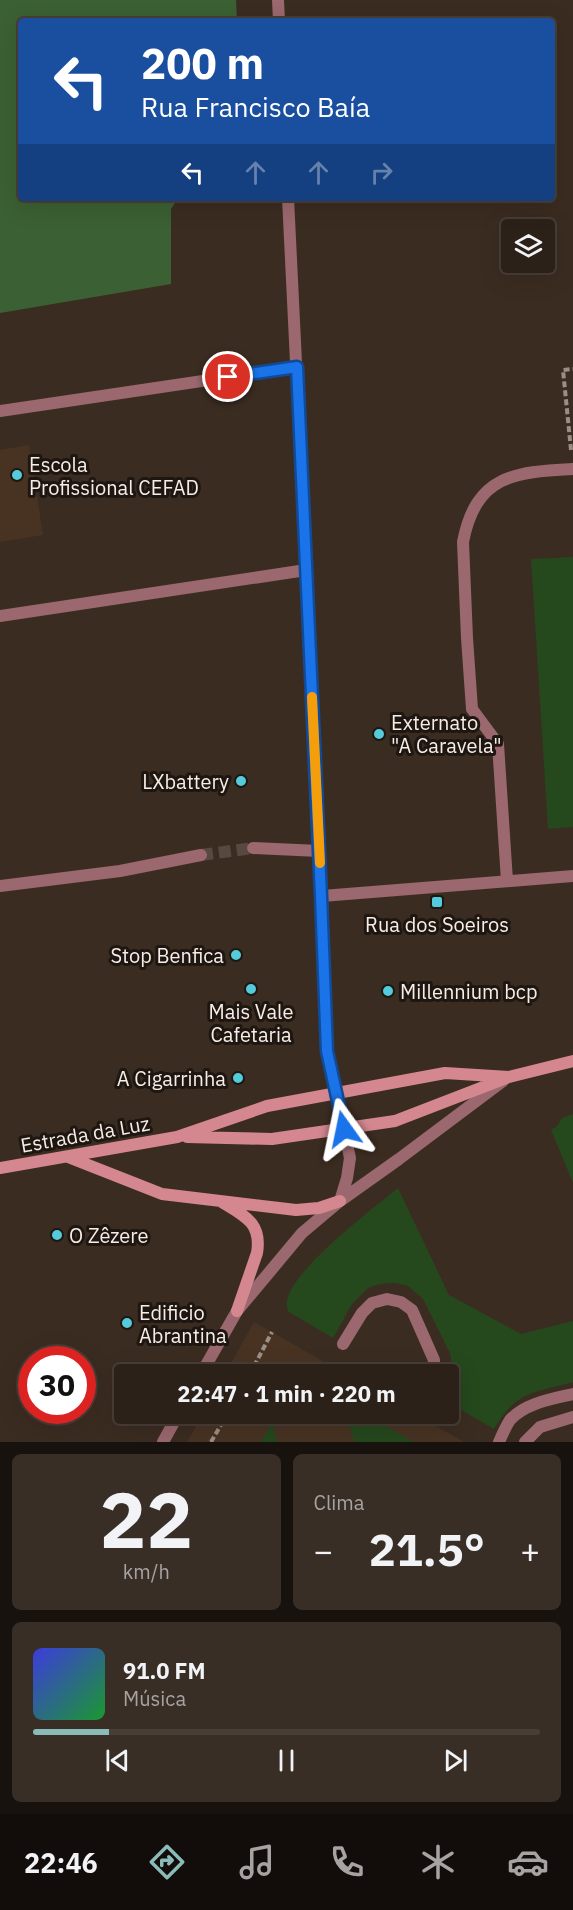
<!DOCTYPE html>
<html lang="pt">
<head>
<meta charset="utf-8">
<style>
	body { margin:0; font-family:"IBM Plex Sans",sans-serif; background:#382e26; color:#f1f3f6; height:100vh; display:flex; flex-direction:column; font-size:22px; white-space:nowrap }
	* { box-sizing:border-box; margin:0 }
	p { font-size:20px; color:#a6a3a2 }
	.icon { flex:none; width:33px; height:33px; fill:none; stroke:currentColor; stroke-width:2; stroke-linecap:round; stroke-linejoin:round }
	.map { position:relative; height:1442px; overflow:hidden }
	.drawer { display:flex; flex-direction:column; gap:12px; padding:12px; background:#18120e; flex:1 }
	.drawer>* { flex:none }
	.top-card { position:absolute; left:18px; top:18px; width:537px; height:183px; border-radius:6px; box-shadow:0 6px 24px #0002,0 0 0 2px #483e38; background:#1a4fa0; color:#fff; overflow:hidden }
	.controls { position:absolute; left:501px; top:219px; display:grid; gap:12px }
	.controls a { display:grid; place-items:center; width:54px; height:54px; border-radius:6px; background:#2c2119; box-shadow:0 6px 24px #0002,0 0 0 2px #483e38; font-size:30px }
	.speed { position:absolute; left:18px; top:1346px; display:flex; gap:12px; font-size:30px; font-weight:700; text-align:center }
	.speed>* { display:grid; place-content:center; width:78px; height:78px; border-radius:50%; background:#2c2119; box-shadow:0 6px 24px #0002,0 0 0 2px #483e38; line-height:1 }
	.speed .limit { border:9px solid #d22; background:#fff; color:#111 }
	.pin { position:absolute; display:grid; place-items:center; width:51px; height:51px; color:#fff; margin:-26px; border:3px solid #fff; border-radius:50%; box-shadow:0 2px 6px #0007 }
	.me { position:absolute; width:66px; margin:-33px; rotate:348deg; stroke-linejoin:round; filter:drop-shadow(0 0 4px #0008) }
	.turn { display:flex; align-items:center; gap:21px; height:126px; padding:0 24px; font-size:27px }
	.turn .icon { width:78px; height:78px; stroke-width:2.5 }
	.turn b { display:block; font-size:42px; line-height:51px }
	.lanes { display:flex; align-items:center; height:57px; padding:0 24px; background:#0003; justify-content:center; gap:30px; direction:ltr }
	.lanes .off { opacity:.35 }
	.big { font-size:45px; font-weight:700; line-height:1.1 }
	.drawer .tile { flex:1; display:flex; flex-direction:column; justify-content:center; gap:9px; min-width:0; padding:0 21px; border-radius:9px; background:#382e26 }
	.drawer .dial { align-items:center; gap:0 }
	.dial b { font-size:78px; line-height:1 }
	.song { display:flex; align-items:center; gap:18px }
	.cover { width:72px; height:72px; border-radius:9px; background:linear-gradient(135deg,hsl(240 70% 55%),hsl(130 70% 35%)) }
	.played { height:6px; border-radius:3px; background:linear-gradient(90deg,#8bbbb9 15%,#483e38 15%) }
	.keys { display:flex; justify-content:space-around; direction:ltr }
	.heat { display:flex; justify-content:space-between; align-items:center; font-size:33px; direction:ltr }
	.drawer .tiles { flex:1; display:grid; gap:12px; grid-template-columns:1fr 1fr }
	.tile:last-child { grid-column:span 2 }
	.trip { position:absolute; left:114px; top:1364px; width:345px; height:60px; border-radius:6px; background:#2c2119; box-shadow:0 6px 24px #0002,0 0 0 2px #483e38; font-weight:700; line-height:60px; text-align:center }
	.tabs { display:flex; height:96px; justify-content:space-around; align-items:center; background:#120d0a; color:#a6a3a2 }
	.tabs .icon { width:42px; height:42px }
	.tabs .active { color:#8bbbb9 }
	.tabs b { font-size:27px; color:#f1f3f6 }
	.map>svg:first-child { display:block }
	.built { fill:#483323 }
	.green { fill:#25481d }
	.forest { fill:#3b6033 }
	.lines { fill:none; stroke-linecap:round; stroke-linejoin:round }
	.street-tunnel { stroke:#57493f; stroke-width:12; stroke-dasharray:12 6; stroke-linecap:butt }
	.path { stroke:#9b8e85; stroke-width:4; stroke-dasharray:6 3; stroke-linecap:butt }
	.lane { stroke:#9a686e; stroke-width:12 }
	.street { stroke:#9a686e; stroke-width:12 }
	.secondary { stroke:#d58790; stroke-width:12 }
	.route-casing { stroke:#114b97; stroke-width:15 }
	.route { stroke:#1a73e8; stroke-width:10 }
	.slow { stroke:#f59e0b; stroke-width:10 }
	.poi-dot { fill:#53cbdb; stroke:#1d1611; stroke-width:2 }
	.labels { text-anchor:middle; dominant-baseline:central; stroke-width:6; stroke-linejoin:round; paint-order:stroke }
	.poi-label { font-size:20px; fill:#f8ede6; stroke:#1d1611; text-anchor:start }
	.street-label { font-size:20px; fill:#f8ede6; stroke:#1d1611 }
</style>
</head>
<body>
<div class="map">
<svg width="573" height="1442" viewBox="0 0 573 1442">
	<rect width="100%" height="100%" fill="#3b2c21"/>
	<path class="built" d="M29,445L43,535L0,542V450Z
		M254,1322L272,1332L345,1374H225Z
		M204,1413H413L464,1442H187Z"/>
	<path class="green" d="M573,557V827L548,829L531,559Z
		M573,1114V1183L551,1130L557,1126L562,1118Z
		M398,1188L449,1295L521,1334L573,1321V1382C533,1393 516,1391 494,1429L449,1403V1383L452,1367L450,1353L423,1299L408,1286L395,1283H388L376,1285L368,1288L352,1304L333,1338L289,1312C269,1285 378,1205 398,1188Z
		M277,1413H305L272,1422L277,1442H261Z
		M346,1413H362L414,1442H354Z"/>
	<path class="forest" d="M0,0H236L237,21H21V198H178L171,209V284L0,313Z"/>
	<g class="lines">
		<path class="street-tunnel" d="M201,855L253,848"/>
		<path class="path" d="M571,450L563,370L573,369
			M250,1374L272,1332
			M211,1442L228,1413"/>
		<path class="lane" d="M343,1344L362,1313L372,1303L387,1299L401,1302L412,1310L434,1360L433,1374
			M499,1442C502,1435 506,1426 510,1420C525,1403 552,1399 573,1394
			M525,1442L540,1427L573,1417"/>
		<path class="street" d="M278,0L279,21
			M288,198L322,896L327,1051L350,1158L347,1178L340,1201
			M0,411L296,367
			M0,616L306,570
			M253,848L319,851
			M507,881L498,744L472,709L467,638L463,542C476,475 514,472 573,469
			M0,886L120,871L201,855
			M322,896L573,876
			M201,1374L237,1311L302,1233L340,1201L399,1159L503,1081
			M163,1442L179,1413"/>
		<path class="secondary" d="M187,1137L272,1139L395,1121L509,1077L573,1061
			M68,1157L162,1194L296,1210L319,1208L340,1201
			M0,1168L177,1137L267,1106L445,1073L509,1077
			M222,1202C245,1216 262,1223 257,1253L237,1311"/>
	</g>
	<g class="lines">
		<g class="route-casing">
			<path id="route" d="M228,377L297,367L321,896L327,1051L344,1129"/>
		</g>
		<use href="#route" class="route"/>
		<path class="slow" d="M312,697L320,863"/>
	</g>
	<g class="poi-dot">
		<circle cx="17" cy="475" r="6"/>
		<circle cx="379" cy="734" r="6"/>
		<circle cx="241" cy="781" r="6"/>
		<rect x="431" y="896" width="12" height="12" rx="3"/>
		<circle cx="236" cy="955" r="6"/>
		<circle cx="251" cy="989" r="6"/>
		<circle cx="388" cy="991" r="6"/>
		<circle cx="238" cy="1078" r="6"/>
		<circle cx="57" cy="1235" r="6"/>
		<circle cx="127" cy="1323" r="6"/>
	</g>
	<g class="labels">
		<g class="poi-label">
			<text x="29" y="464">Escola<tspan x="29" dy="23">Profissional CEFAD</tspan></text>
			<text x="391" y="722">Externato<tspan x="391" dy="23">"A Caravela"</tspan></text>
			<text x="229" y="781" text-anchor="end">LXbattery</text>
			<text x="437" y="924" text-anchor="middle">Rua dos Soeiros</text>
			<text x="224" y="955" text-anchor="end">Stop Benfica</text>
			<text x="400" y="991">Millennium bcp</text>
			<text x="251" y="1011" text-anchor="middle">Mais Vale<tspan x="251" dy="23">Cafetaria</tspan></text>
			<text x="226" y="1078" text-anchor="end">A Cigarrinha</text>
			<text x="69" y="1235">O Zêzere</text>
			<text x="139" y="1312">Edificio<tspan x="139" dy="23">Abrantina</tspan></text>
		</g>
		<g class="street-label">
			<text transform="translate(85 1134) rotate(-10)">Estrada da Luz</text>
		</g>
	</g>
</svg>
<div class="controls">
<a><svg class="icon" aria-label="layers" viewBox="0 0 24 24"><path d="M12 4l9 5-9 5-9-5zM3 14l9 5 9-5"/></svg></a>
</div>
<div class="speed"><div class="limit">30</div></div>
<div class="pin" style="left:228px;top:377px;background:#d93025"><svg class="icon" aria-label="arrive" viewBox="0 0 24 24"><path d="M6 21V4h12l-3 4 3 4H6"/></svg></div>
<svg class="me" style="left:344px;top:1129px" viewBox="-20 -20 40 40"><path d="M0-17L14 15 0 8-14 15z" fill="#1a73e8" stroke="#fff" stroke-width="4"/></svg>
<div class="trip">22:47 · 1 min · 220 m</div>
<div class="top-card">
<div class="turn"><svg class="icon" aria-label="left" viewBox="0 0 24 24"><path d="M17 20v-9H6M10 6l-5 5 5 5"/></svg><div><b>200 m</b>Rua Francisco Baía</div></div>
<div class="lanes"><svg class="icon" aria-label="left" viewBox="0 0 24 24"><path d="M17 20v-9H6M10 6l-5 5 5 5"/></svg><svg class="icon off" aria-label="ahead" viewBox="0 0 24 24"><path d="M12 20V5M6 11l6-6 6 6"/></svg><svg class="icon off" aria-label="ahead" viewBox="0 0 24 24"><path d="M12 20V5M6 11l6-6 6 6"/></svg><svg class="icon off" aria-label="right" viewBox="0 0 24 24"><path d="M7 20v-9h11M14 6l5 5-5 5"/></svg></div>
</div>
</div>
<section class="drawer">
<div class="tiles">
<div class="tile dial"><b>22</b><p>km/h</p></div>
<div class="tile"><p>Clima</p>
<div class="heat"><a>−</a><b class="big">21.5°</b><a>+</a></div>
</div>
<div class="tile">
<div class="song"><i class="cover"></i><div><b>91.0 FM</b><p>Música</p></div></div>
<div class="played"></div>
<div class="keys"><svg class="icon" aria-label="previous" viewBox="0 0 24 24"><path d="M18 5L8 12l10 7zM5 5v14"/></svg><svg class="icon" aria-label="pause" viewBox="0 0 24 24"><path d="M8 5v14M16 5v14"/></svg><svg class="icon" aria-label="next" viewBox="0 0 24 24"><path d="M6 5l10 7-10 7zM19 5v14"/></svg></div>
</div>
</div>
</section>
<nav class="tabs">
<b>22:46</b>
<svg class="icon active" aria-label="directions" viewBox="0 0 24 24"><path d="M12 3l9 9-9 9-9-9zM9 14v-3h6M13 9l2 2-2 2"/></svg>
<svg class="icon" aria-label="music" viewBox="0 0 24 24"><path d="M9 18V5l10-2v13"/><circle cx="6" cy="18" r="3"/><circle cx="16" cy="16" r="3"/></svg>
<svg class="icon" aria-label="phone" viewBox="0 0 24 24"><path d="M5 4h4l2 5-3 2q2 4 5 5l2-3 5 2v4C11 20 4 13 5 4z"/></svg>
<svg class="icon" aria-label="climate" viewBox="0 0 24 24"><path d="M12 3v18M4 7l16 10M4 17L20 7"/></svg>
<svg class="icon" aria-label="car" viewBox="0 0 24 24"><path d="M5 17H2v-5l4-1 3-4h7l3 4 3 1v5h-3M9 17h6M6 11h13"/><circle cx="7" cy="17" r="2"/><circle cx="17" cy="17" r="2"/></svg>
</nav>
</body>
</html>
